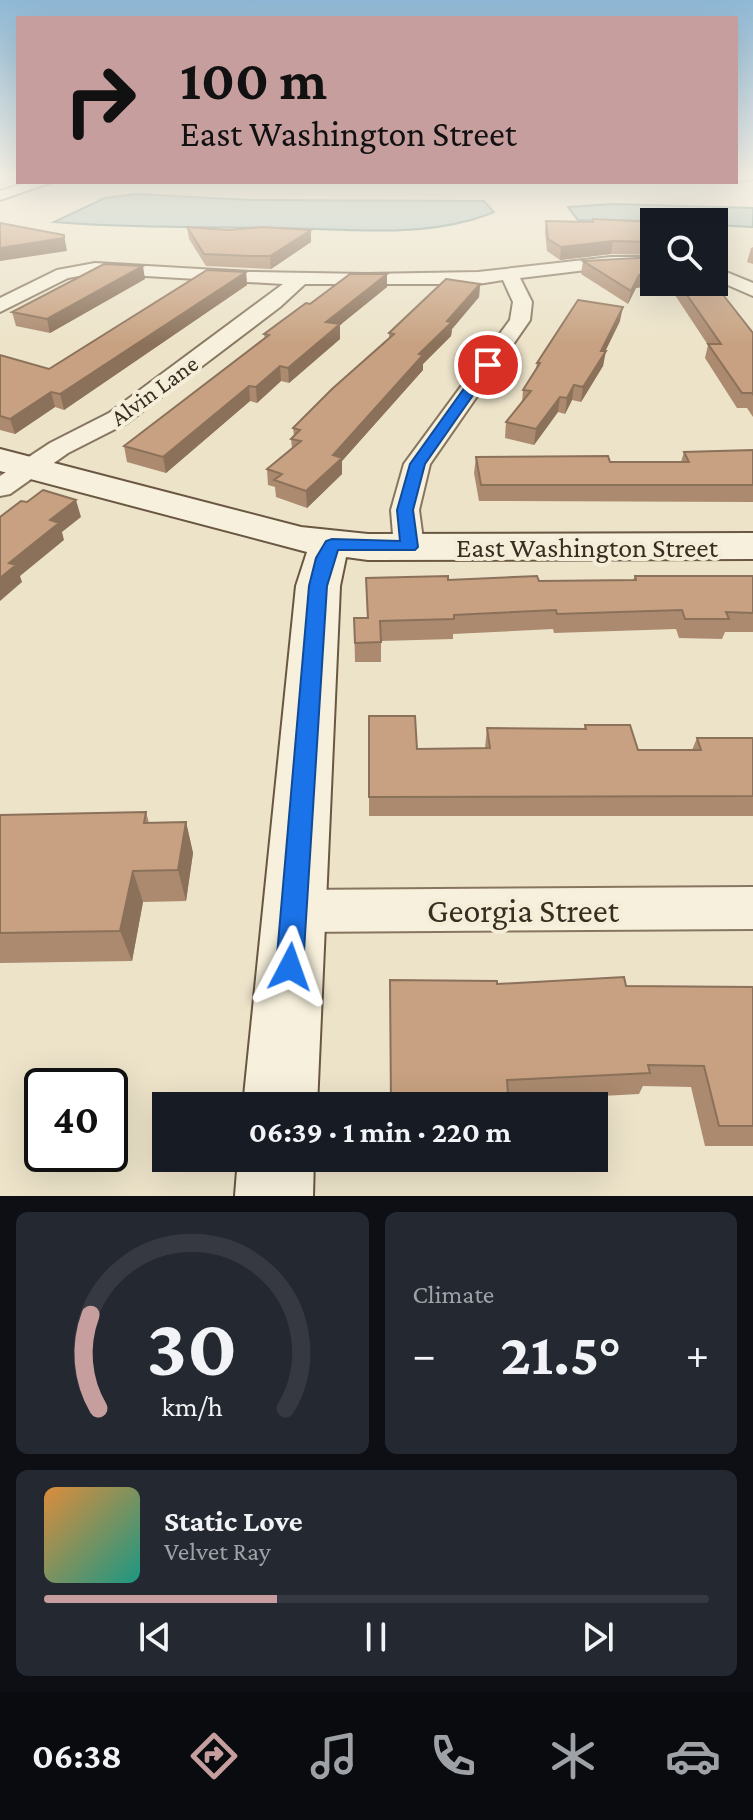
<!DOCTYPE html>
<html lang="en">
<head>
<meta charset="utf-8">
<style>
	body { margin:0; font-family:"Crimson Pro",serif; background:#242831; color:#f1f3f6; height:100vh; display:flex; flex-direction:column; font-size:30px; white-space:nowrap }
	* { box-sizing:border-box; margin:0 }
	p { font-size:26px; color:#9ea1a6 }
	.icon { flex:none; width:44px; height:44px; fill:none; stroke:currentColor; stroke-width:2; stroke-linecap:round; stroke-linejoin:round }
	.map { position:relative; height:1196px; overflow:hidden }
	.details { display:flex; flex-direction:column; gap:16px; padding:16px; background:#0d0f14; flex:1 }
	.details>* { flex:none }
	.top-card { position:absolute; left:16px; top:16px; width:722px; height:168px; border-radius:0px; box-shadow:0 8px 32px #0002; background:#c69e9e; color:#111; overflow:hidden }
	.tools { position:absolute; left:640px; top:208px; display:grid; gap:16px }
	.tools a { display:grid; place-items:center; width:88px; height:88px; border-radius:0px; background:#171b24; box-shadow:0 8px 32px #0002; font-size:40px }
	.speed { position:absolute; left:24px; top:1068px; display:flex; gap:16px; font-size:40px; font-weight:700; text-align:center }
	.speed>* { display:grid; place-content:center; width:104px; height:104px; border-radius:50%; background:#171b24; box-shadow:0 8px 32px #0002; line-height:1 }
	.speed .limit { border:4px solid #111; border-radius:12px; background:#fff; color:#111 }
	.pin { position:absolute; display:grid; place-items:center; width:68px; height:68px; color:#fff; margin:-34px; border:4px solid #fff; border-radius:50%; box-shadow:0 2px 8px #0007 }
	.me { position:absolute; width:88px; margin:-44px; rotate:4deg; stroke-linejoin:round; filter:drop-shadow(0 0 6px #0008) }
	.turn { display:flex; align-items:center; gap:28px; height:168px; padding:0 32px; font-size:36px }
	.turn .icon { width:104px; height:104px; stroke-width:2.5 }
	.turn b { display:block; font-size:56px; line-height:68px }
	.big { font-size:60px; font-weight:700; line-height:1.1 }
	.details .tile { flex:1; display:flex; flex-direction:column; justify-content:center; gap:12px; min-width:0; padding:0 28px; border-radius:12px; background:#242831 }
	.details .dial { align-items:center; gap:0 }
	.dial svg { height:208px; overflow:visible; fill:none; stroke:#363941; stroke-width:7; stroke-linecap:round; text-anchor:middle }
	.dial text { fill:#f1f3f6; stroke:none }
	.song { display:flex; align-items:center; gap:24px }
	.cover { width:96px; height:96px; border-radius:12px; background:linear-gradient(135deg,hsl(30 70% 55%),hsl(170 70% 35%)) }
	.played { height:8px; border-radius:4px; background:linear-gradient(90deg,#c69e9e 35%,#363941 35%) }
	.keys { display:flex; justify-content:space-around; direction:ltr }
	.heat { display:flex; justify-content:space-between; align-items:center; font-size:44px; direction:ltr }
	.details .tiles { flex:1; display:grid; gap:16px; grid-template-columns:1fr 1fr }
	.tile:last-child { grid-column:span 2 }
	.trip { position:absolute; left:152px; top:1092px; width:456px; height:80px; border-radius:0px; background:#171b24; box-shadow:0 8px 32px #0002; font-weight:700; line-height:80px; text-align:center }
	.tabs { display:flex; height:128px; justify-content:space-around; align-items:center; background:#090b0e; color:#9ea1a6 }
	.tabs .icon { width:56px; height:56px }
	.tabs .on { color:#c69e9e }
	.tabs b { font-size:36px; color:#f1f3f6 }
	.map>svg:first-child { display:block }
	.water { fill:#a9c0bb; stroke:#708f88; stroke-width:2 }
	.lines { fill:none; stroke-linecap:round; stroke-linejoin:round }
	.street-casing { stroke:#87765f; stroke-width:4 }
	.secondary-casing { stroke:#695742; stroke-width:4 }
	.street { fill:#f7f0dc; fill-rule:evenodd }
	.secondary { fill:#f7f0dc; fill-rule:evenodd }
	.wall { fill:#ab8a6f }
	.shaded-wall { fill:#8b715a }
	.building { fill:#c7a181; stroke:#8b715a; stroke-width:2 }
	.route { fill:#1a73e8; stroke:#114b97; stroke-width:2 }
	.labels { text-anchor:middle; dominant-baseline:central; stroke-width:8; stroke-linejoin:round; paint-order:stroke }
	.far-street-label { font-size:24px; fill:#392d21; stroke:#f4edd8 }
	.street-label { font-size:28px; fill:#392d21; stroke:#f4edd8 }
	.near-street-label { font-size:34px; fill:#392d21; stroke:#f4edd8 }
</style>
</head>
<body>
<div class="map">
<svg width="753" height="1196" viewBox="0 0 753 1196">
	<rect width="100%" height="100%" fill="#ece3c9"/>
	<path class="water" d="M137,194L249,200L484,201L494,212C429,239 352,229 282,228C205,227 130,228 54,222L105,198Z
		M612,204L753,208V227L714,225V222L578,220L568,207Z"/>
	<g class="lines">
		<g class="street-casing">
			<path id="street" d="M736,177H753V179L736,182Z
				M30,182H52L0,200V191Z
				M611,257H654V267H611L520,278L532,302L530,320L430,464L419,510L424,547L420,553L409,556L398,553L394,547L391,510L404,464L510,320L513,302L503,280L478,284H305L280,307L127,423L68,453L10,494L0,496V476L50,443L109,413L283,284L95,273L68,278L0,312V298L57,270L95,263L251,272L366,274L478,272Z
				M714,267L753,283V296L714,279Z
				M753,887V929L294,932L278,926L271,911L278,896L294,890Z"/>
		</g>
		<g class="secondary-casing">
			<path id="secondary" d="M0,449L301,527L368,534L753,533V559L368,560L346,557L340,586L317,1106H243L296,586L307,552L0,471Z
				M238,1158H314L313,1196H235Z"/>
		</g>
		<use href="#street" class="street"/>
		<use href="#secondary" class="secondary"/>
	</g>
	<path class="wall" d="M593,219L654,222V255L611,254L560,260L547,251L545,233L546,221L592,222Z
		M187,227L228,230H311V242L271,269L206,266L189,239Z
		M753,247V264L747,262L751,248Z
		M583,261L654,282H713L753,333V417L747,408H737L705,358L708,345L667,283L636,288L628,304L581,274Z
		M246,272L247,285L64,410L55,407L15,434L0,430V355L49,369Z
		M145,279L50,333L16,326L12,312Z
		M480,284L479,297L452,329L451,336L423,364V370L342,461V474L307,508L276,497L275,487L268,485L267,469L292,448L291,439L294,436L293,428L389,339V333Z
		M387,287L340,325V339L289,383L281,381L257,403L250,401L166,473L127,462L124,446L265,339L264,334L310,304Z
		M620,321L605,351L603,366L581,402L572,400L565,414L558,412L534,445L505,438L506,422L522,403L523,390L536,369L537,363Z
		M753,450V502L479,501L474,473L476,457L610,462H681L684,452Z
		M635,576H753V632H725L722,639L679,638L676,629L554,633L553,629L453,634V639L381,641V662H355L354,618H367L366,578L539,581L633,580Z
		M369,716L417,749L485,748L487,728L584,729L585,725L638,750H692L697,738H753V816H369Z
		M146,812L149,823L186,822L193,853L186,901L143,902L132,961L0,963V815Z
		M390,980L497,984L753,987V1146H705L691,1087L643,1086L639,1094L509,1101V1106H390Z"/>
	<path class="shaded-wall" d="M311,230V242L271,269L270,256Z
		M64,235L67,251L0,261V248Z
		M613,241L611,254L560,260L561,247Z
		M143,266L145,279L50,333L47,319Z
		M246,272L247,285L64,410L60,394Z
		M654,272V282H667V283L636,288L628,304L631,291L639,275Z
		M387,274V287L340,325V339L289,383L288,368L326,322Z
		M480,284L479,297L452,329L451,336L423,364V370L342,461V474L307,508L306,491L333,455Z
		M623,307L620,321L604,354L606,351L603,366L581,402L583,387Z
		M280,366L281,381L257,403L256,387Z
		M574,385L572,400L565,414L567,398Z
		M249,386L250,401L166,473L163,457Z
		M51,392L55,407L15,434L10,419Z
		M560,397L558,412L534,445L536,429Z
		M76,500L81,517L62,532L64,540L20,576L22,582L0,601V578L9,563L50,520Z
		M186,822L193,853L186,901L178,870Z
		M133,871L143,902L132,961L120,931Z"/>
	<path class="building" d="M593,219L656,222H654V242L613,241L561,247L548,239L546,221L593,222Z
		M0,223L64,235V238L0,248Z
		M187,227L228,230L262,227L311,230L270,256H250L204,254Z
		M654,257V272L639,275L631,291L583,261Z
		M104,264L143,266L47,319L12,312Z
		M207,270L246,272L60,394L51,392L10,419L0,416V355L49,369Z
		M350,274H387L326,322L340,324L288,368L280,366L256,387L249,386L163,457L124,446L269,335L264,334L306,303L310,304Z
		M446,279L480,284L447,321L452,322L419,354L423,355L333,455L342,458L306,491L274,480L282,474L267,469L301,441L291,439L300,430L293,428L332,389L394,334L389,333Z
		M678,282H713L753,333V395L752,393H742L708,344H721Z
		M578,300L623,307L601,351H606L583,387L574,385L567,398L560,397L536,429L506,422L531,391L523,390L540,363H537Z
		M753,450V485H481L476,457L608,456L610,462H689L684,452Z
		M43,490L76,500L50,520L59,523L9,563L16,565L0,578V517L21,501L27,502Z
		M448,576V580L537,576L539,581L636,580L635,576H753V613L726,612L729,619H685L682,610L557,614L556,610L454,615V619L380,621L381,642L355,643L354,618H368L366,578Z
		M369,716H415L417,749L490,748L487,728L586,729L585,725H630L638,750H701L697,738H753V796L369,797Z
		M146,812L144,823L186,822L178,870L133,871L120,931L0,933V815Z
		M624,977L626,986L753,987V1126H719L704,1066L648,1065L650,1073L507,1080L509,1106H391L390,980L497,981V984Z"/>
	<linearGradient id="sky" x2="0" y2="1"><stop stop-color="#8fb9d6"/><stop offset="0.51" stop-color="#f6f2e7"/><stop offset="1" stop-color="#f6f2e7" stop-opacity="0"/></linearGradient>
	<rect width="753" height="344" fill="url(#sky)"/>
	<path class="route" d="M483,362L494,365L425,464L413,510L418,547L415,550H338L327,586L303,967L299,976L290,980L280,976L276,967L309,586L316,558L326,541L332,539L400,541L397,510L410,464Z"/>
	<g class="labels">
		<g class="far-street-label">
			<text transform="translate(154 390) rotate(-36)">Alvin Lane</text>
		</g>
		<g class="street-label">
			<text x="587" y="547">East Washington Street</text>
		</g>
		<g class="near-street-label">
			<text x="523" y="910">Georgia Street</text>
		</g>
	</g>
</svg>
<div class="tools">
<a><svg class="icon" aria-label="search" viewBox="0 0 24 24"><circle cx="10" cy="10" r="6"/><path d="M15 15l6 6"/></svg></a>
</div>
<div class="speed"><div class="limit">40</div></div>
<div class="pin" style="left:488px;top:365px;background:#d93025"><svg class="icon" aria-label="arrive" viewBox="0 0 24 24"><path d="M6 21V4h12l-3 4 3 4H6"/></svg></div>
<svg class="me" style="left:290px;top:967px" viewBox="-20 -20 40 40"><path d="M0-17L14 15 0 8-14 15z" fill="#1a73e8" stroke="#fff" stroke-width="4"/></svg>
<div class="trip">06:39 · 1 min · 220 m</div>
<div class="top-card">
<div class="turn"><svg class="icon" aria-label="right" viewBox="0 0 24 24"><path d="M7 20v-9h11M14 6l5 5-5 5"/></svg><div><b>100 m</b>East Washington Street</div></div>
</div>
</div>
<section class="details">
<div class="tiles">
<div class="tile dial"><svg viewBox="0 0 100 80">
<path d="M14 69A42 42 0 1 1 86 69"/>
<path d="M14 69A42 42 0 0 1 11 33" stroke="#c69e9e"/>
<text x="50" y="56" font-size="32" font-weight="700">30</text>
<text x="50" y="72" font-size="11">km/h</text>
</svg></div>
<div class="tile"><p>Climate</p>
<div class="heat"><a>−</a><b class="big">21.5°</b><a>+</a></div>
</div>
<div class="tile">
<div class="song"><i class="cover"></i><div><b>Static Love</b><p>Velvet Ray</p></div></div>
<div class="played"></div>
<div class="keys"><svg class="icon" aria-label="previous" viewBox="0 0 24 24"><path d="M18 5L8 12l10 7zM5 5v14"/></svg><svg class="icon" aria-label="pause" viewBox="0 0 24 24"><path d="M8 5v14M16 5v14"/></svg><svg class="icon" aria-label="next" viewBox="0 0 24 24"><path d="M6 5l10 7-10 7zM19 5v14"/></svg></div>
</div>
</div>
</section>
<nav class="tabs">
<b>06:38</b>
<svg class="icon on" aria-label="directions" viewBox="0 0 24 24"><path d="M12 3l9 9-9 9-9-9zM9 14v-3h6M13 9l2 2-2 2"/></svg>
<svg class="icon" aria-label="music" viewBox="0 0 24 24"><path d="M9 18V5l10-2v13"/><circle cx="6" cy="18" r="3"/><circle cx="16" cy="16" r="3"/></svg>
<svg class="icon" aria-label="phone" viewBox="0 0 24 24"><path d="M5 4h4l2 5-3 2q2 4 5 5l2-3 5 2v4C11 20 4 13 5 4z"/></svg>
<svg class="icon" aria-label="climate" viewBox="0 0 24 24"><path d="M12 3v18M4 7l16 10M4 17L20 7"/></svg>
<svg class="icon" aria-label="car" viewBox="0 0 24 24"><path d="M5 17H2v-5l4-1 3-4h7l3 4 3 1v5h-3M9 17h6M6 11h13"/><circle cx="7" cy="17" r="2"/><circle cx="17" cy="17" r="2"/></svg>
</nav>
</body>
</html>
